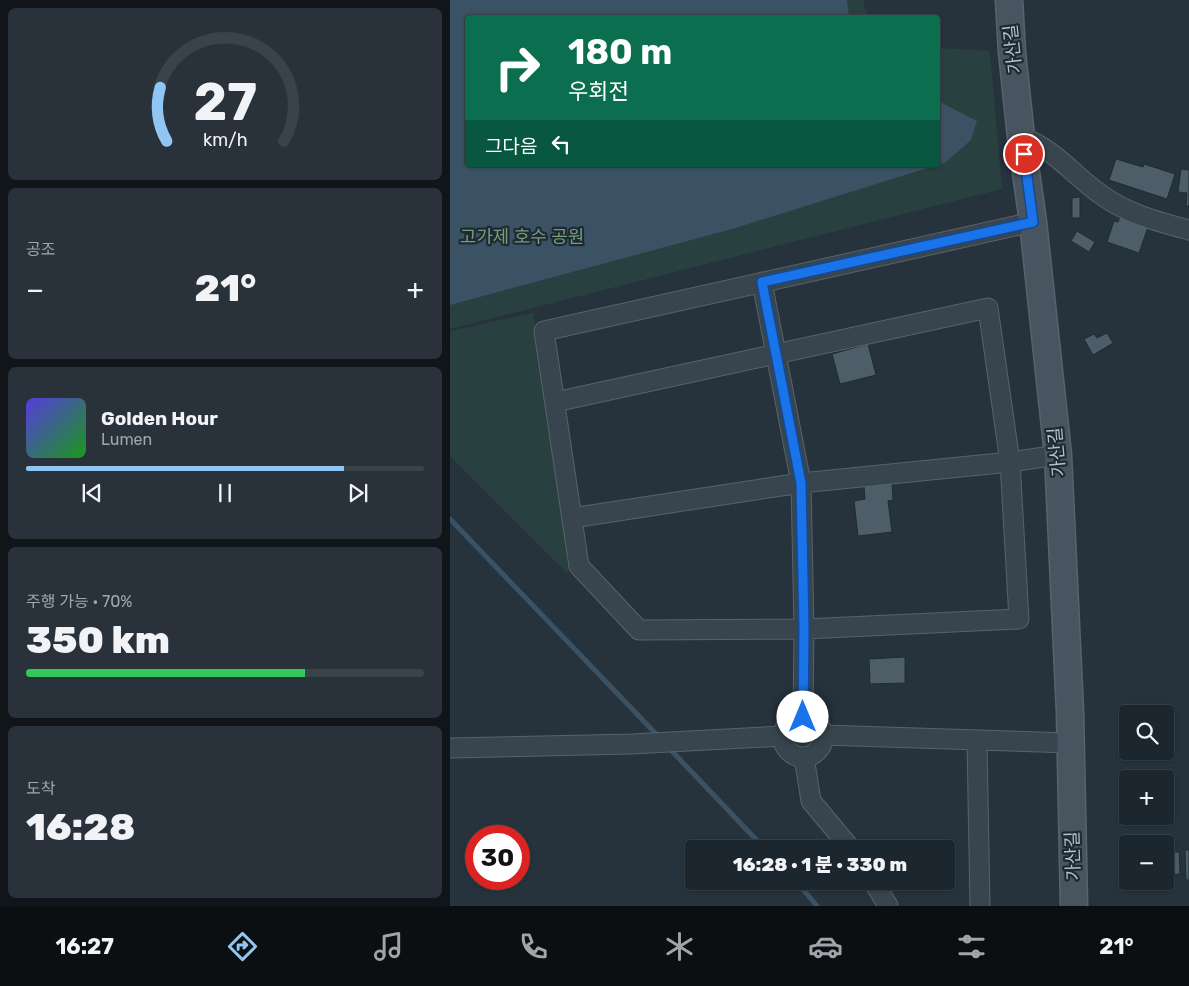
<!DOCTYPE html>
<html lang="ko">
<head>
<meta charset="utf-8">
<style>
	body { margin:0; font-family:Rubik,"Noto Sans KR",sans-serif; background:#29323a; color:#f1f3f6; height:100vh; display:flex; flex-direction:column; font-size:19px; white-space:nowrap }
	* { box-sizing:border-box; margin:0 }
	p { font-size:16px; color:#a0a5aa }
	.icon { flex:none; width:28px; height:28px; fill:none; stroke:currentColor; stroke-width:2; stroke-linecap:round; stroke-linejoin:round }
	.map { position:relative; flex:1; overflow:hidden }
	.side { display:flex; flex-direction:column; gap:8px; padding:8px; background:#0f1519; width:450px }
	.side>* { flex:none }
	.hud { position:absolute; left:15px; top:15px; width:475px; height:152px; border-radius:5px; box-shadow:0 1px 4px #0004,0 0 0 1px #3a434a; background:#0b6e4f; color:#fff; overflow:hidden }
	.buttons { position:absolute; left:669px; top:705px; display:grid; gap:10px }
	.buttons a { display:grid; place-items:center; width:55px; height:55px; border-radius:5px; background:#1c262e; box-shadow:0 1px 4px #0004,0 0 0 1px #3a434a; font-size:25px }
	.speed { position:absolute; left:15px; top:825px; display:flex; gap:10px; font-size:25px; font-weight:700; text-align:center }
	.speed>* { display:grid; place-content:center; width:65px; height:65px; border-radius:50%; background:#1c262e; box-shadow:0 1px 4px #0004,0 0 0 1px #3a434a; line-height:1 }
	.speed .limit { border:8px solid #d22; background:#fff; color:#111 }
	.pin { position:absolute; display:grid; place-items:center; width:42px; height:42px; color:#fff; margin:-21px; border:2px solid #fff; border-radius:50%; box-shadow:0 1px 5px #0007 }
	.me { position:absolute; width:55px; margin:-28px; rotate:0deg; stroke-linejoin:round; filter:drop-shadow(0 0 4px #0008) }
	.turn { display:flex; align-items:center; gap:18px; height:105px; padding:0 20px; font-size:22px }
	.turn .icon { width:65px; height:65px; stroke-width:2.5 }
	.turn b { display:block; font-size:35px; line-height:42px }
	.then { display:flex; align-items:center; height:48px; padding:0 20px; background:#0003; gap:10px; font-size:19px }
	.big { font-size:38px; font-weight:800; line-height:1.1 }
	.side .widget { flex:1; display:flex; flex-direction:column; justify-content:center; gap:8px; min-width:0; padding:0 18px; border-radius:8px; background:#29323a }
	.side .dial { align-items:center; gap:0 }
	.dial svg { height:130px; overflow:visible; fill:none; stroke:#3a434a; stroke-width:7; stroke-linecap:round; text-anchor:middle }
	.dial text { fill:#f1f3f6; stroke:none }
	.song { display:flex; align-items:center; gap:15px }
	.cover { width:60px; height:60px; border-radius:8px; background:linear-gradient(135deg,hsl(250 70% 55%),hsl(120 70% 35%)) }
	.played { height:5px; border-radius:2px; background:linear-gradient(90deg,#90c6f3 80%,#3a434a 80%) }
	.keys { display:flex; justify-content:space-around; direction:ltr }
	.heat { display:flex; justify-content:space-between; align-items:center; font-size:28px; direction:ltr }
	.charge { height:8px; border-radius:4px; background:linear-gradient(90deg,#34c759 70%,#3a434a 0) }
	.trip { position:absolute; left:235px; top:840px; width:270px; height:50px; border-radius:5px; background:#1c262e; box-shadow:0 1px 4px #0004,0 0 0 1px #3a434a; font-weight:800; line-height:50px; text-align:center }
	.dock { display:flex; height:80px; justify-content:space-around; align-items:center; background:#0b0f12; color:#a0a5aa }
	.dock .icon { width:35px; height:35px }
	.dock .on { color:#90c6f3 }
	.dock b { font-size:22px; color:#f1f3f6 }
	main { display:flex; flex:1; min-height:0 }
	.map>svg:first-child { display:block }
	.green { fill:#28403f }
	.water { fill:#3a5264 }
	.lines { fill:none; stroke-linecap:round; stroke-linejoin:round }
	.stream { stroke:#3a5264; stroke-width:5 }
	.building { fill:#4e5e68; stroke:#202c35 }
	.street-casing { stroke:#57636b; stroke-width:21 }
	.secondary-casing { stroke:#57636b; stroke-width:29 }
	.street { stroke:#39454e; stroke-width:19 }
	.secondary { stroke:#485560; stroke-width:26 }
	.route-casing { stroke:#114b97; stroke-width:12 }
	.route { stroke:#1a73e8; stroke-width:9 }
	.labels { text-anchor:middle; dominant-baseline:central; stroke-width:4.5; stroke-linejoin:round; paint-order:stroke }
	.street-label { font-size:18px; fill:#b5c0c8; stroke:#1e2a33 }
	.park-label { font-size:18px; fill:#759d78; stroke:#1e2a33 }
</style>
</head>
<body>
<main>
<section class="side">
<div class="widget dial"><svg viewBox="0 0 100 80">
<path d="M14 69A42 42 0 1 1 86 69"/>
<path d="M14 69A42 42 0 0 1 10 36" stroke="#90c6f3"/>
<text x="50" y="56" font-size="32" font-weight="700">27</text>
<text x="50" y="72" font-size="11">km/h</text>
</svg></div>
<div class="widget"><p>공조</p>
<div class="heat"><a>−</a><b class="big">21°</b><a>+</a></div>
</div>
<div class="widget">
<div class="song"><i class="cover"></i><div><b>Golden Hour</b><p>Lumen</p></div></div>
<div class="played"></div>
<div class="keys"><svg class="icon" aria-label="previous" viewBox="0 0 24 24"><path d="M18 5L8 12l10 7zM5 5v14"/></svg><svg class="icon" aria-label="pause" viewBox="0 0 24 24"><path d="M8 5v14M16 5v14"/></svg><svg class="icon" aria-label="next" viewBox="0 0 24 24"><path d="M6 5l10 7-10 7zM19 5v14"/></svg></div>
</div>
<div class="widget"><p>주행 가능 · 70%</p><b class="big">350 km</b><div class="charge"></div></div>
<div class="widget"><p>도착</p><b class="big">16:28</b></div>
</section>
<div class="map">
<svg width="739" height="906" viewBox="0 0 739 906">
	<rect width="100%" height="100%" fill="#26333d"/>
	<path class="green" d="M0,0H413L415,10L420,17L18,18V165H488V48L540,51L552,189L0,329Z
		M83,313L122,566L117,573L0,456V331Z
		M345 738a9 9 0 1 1 18 0a9 9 0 1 1-18 0Z"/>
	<path class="water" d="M0,0H397L399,17L18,18V165H487L282,229L0,305Z
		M488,101L527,121L521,140L496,162L488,165Z"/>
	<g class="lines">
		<path class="stream" d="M0,519L209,737
			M218,747L315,849
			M346,881L367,906"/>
	</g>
	<path class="building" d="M666,159L693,167L694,164L725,174L717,199L659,180Z
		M731,169L739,170V206H736L737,193L728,192Z
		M630,197V218H622V198Z
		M670,217L698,227L689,253L657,242L664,221L668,222Z
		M627,231L645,242L639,252L621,241Z
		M657,333L663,343L643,355L634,339L644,334L647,338Z
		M418,344L426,375L390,384L382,354Z
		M442,483L443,500L438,501L442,532L408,536L404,501L415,499L414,486Z
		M455,657V683L420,684L419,659Z
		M735,850H739V880H736Z
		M669,851H678V865H669Z
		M715,852H729L730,874L715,875Z"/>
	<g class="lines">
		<g class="street-casing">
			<path id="street" d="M571,137C606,149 624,177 653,196C678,214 709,222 739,230
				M105,402L538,308L560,462L608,455
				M122,518L351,483L560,462L569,619L354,629L351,483L312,282
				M353,717L354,629L189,630L129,566L94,331L583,222
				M333 737a20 20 0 1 1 40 0a20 20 0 1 1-40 0Z
				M373,735L620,743
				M527,741L530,906
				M0,748L182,744L333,736
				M354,757L361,801L401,849
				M423,881L438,906"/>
		</g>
		<g class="secondary-casing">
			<path id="secondary" d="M559,0L562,52L571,137L583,222L608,455L620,712L624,906"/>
		</g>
		<use href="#street" class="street"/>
		<use href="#secondary" class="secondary"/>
	</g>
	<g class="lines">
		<g class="route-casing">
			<path id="route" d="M353,717L354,629L351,483L312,282L583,222L574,154"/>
		</g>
		<use href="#route" class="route"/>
	</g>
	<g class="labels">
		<g class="street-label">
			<text transform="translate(563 49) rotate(-96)">가산길</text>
			<text transform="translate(607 452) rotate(-95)">가산길</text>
			<text transform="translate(623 856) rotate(-92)">가산길</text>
		</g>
		<g class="park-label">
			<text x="72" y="237">고가제 호수 공원</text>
		</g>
	</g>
</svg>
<div class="buttons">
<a><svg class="icon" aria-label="search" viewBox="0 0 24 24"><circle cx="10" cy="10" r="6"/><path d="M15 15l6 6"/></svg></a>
<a>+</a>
<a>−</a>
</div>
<div class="speed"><div class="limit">30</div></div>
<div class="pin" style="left:574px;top:154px;background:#d93025"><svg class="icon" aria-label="arrive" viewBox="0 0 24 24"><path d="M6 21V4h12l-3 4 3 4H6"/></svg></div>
<svg class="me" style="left:353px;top:717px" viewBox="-20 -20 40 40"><circle r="19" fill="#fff"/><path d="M0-13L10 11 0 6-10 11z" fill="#1a73e8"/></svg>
<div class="trip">16:28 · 1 분 · 330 m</div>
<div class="hud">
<div class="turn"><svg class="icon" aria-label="right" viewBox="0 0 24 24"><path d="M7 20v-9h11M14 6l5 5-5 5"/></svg><div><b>180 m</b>우회전</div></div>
<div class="then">그다음<svg class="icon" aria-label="left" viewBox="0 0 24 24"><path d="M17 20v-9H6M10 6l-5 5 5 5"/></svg></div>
</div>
</div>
</main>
<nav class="dock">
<b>16:27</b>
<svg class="icon on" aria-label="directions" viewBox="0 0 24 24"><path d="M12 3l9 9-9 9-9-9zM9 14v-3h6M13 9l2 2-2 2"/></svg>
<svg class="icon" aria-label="music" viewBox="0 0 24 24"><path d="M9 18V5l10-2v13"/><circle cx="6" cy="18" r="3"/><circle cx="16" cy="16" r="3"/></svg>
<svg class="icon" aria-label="phone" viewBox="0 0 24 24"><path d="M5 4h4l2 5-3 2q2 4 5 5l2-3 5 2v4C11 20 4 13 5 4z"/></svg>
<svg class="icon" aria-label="climate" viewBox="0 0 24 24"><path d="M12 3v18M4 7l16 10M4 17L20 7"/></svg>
<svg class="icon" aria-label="car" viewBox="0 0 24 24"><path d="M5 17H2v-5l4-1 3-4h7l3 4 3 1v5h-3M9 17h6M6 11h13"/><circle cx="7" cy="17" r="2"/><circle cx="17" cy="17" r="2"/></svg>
<svg class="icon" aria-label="filters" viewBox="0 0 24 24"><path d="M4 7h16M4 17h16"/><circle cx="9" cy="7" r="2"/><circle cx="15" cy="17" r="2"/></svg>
<b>21°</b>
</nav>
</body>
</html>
